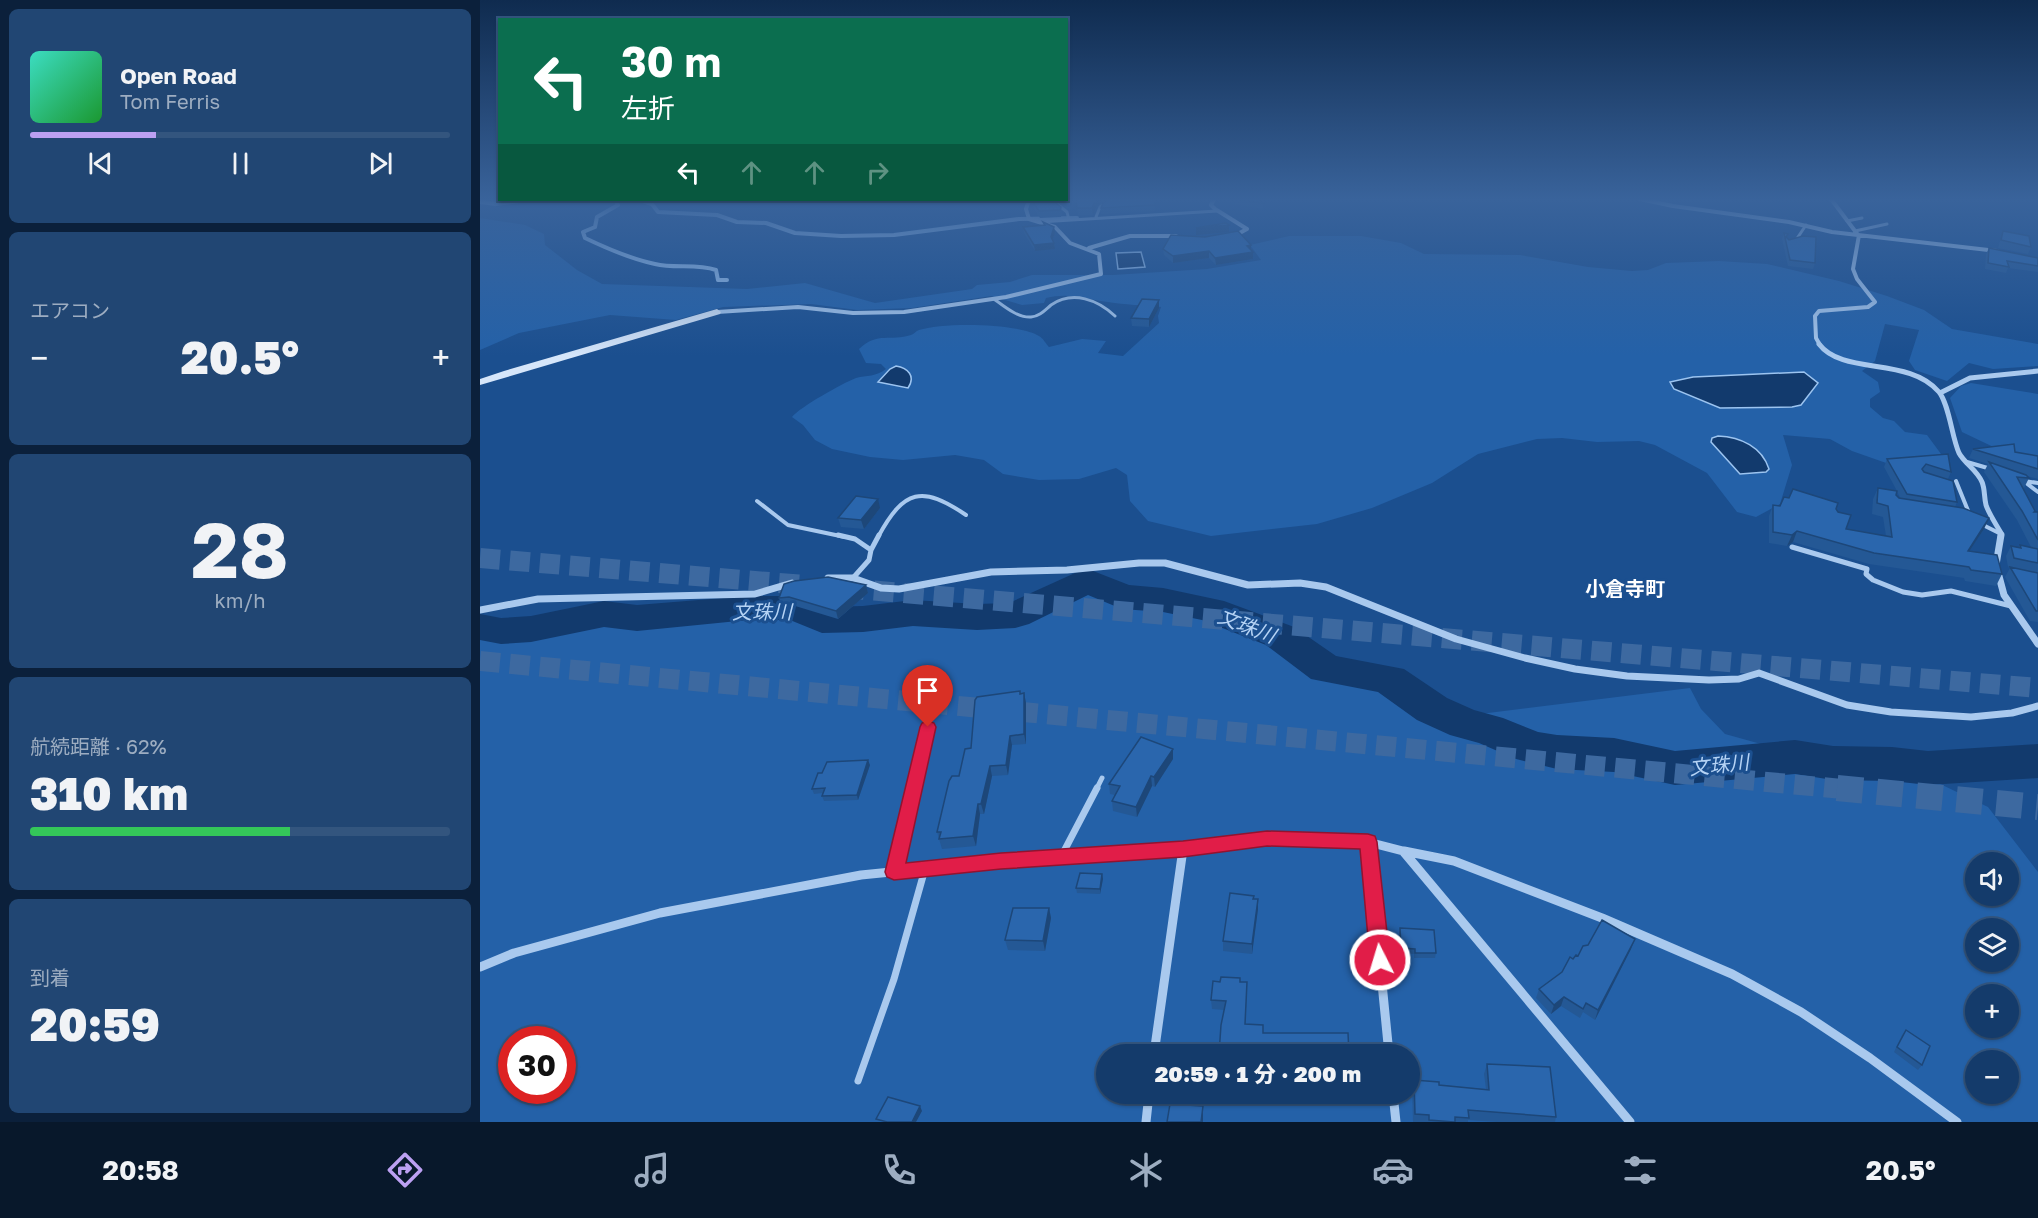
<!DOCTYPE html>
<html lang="ja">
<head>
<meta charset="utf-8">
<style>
	body { margin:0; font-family:"Golos Text","Noto Sans JP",sans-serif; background:#214673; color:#f1f3f6; height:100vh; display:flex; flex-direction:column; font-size:22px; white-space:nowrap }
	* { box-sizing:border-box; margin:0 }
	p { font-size:20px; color:#9dadc1 }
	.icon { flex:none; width:33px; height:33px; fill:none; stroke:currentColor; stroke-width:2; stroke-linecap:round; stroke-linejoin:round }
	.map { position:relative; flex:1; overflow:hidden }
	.sheet { display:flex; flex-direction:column; gap:9px; padding:9px; background:#0b203b; width:480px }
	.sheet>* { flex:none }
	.top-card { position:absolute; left:18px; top:18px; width:570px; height:183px; border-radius:0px; box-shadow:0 2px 4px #0004,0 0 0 2px #33557e; background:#0b6e4f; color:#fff; overflow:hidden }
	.fabs { position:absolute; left:1485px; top:852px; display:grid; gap:12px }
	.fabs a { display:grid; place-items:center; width:54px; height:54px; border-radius:50%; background:#143b6b; box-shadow:0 2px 4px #0004,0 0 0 2px #33557e; font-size:30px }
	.speed { position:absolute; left:18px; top:1026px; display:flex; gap:12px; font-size:30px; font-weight:700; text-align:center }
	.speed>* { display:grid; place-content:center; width:78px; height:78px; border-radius:50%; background:#143b6b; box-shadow:0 2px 4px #0004,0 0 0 2px #33557e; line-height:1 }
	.speed .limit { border:9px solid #d22; background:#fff; color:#111 }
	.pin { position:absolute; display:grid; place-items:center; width:51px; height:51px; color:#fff; margin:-62px -26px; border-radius:50% 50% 50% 0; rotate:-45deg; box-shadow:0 0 6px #0007 }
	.pin .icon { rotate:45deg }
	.me { position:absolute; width:66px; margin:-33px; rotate:355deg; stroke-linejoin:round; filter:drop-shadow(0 0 4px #0008) }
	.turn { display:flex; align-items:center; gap:21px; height:126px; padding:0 24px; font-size:27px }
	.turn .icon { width:78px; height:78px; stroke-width:2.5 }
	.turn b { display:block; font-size:42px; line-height:51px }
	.lanes { display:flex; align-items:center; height:57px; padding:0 24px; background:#0003; justify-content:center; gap:30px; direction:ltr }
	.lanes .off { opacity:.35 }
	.big { font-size:45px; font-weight:800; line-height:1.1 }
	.sheet .card { flex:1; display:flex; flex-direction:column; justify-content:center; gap:9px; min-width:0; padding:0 21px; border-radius:9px; background:#214673 }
	.sheet .dial { align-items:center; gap:0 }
	.dial b { font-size:78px; line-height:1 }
	.song { display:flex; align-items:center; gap:18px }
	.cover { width:72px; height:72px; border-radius:9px; background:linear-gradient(135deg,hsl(170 70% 55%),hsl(130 70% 35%)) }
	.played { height:6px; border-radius:3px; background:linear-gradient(90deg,#bca0f2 30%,#33557e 30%) }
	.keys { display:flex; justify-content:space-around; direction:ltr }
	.heat { display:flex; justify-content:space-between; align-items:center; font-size:33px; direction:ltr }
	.charge { height:9px; border-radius:4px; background:linear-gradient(90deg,#34c759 62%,#33557e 0) }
	.trip { position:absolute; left:616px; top:1044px; width:324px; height:60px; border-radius:30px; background:#143b6b; box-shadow:0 2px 4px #0004,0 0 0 2px #33557e; font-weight:800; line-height:60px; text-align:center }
	.menu { display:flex; height:96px; justify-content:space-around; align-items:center; background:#08182b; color:#9dadc1 }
	.menu .icon { width:42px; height:42px }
	.menu .selected { color:#bca0f2 }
	.menu b { font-size:27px; color:#f1f3f6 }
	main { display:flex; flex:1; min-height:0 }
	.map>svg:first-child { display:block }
	.green { fill:#2461a8; fill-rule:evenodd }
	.water { fill:#123a6d; stroke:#9cc4f0; stroke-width:1.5 }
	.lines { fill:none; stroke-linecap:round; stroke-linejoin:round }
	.stream { stroke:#9cc4f0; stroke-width:4 }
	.river { fill:#123a6d; fill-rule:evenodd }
	.highway-tunnel-far1 { stroke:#3d69a0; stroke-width:20; stroke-dasharray:20 10; stroke-linecap:butt }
	.highway-tunnel { stroke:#3d69a0; stroke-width:26; stroke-dasharray:26 14; stroke-linecap:butt }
	.lane-far3 { stroke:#a9c9ee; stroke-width:3 }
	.lane-far2 { stroke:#a9c9ee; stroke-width:4 }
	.lane-far1 { stroke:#a9c9ee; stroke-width:5 }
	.lane { stroke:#a9c9ee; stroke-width:7 }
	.street-far3 { stroke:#a9c9ee; stroke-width:4 }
	.street-far2 { stroke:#a9c9ee; stroke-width:5 }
	.street-far1 { stroke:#a9c9ee; stroke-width:7 }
	.street { stroke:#a9c9ee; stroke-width:9 }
	.secondary { fill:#d6e6fa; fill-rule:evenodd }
	.wall { fill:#245895; fill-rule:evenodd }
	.shaded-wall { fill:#1d4779 }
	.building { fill:#2a66ad; stroke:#1d4779; stroke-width:1.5 }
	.route { fill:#e11d48; stroke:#92132f; stroke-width:1.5 }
	.labels { text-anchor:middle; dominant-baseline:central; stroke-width:6; stroke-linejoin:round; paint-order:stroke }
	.neighbourhood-label { font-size:20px; font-weight:bold; fill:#fff; stroke:#1b4f8f }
	.water-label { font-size:20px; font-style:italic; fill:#b5d3f5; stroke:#1b4f8f }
</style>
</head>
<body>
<main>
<section class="sheet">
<div class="card">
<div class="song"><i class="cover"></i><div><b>Open Road</b><p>Tom Ferris</p></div></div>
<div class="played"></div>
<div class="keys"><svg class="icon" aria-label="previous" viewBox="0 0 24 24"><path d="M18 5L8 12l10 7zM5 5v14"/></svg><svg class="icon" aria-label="pause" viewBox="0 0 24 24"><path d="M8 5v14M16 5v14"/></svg><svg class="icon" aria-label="next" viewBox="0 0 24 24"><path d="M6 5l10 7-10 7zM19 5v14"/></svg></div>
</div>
<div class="card"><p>エアコン</p>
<div class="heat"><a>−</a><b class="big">20.5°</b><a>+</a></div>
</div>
<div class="card dial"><b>28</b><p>km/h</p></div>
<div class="card"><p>航続距離 · 62%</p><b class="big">310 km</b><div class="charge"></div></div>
<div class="card"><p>到着</p><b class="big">20:59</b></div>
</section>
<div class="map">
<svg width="1558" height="1122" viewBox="0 0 1558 1122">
	<rect width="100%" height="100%" fill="#1b4f8f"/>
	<path class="green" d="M0,218L45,225L64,234L65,245L97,270L122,284L267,289L325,283L395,303L492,289L497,285L530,282L552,275H633L727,269L781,260L770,245L809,236H881L921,243L944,254L1040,255L1108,267L1152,271L1168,270L1186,263L1239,261L1287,264L1359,281L1407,296L1444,310L1472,329L1558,344V366L1513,369L1489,363L1467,381L1435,370L1429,361L1439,330L1405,324L1395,361L1382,371L1398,382L1400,392L1390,399V407L1403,418L1414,421L1425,432L1447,435L1464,458L1409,464L1372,451L1350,439L1303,435L1312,465L1300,504L1276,517L1257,512L1227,473L1175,445L1159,441L1117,442L1082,438L1057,439L998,454L952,483L892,508L837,524L731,536L668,521L650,501L647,475L636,468L599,479L559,480L523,474L504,460L475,455L423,460L390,457L352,449L335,440L323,425L312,417C320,407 363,383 376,378C387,375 396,377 406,369L401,364L386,363L379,349C398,331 410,342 431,335C434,334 436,331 439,330C463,322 538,323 559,336C563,338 566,344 569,347L602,339L626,341L618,353L643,356L679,323L678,316L681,307C663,305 645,305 628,302C606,299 588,292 566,298L564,303L542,305L511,296L432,308L377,310L331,304L243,307L196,320L130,315L39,333L0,350Z
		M1491,383L1558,394V464L1545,462L1482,432L1470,398L1481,386Z
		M605,584L642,600L682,604L728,614L744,626L793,637L841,674L905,684L1000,714L1210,688L1221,709L1245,734L1310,752L1452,780L1508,807L1558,872V1122H0V633L13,636L50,635L122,617L150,623L245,612L283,610L314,612L332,621L347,622L436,616L499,619L535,617ZM1496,862H1528V896H1496ZM1496,928H1528V962H1496ZM1496,994H1528V1028H1496ZM32,1040H82V1090H32ZM627,1054H930V1094H627ZM1496,1060H1528V1094H1496Z"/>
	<path class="water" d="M661,252L665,267L638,269L636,253Z
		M416,366C428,368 436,376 428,388L398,382L410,369Z
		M1324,372L1338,383L1321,405L1312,407L1240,408L1194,389L1190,382L1213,377Z
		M1238,436C1261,437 1282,447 1289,469L1286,472L1260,474L1231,442L1232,438Z"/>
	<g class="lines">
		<path class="stream" d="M135,200L138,205L117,217L115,227L103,232L105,238C128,249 151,259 175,264C195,269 216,263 236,270L238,280H247
			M159,200L172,204L178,212L237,215L257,222L286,223L315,233L361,236L414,235L539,219L597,218
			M0,202L16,204L49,200"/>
		<path class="river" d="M608,569L649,585L683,588L744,601L814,627L856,656L924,669L967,698L994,710L1023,718L1058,732L1077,735L1134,738L1195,751L1315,740L1353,746L1412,747L1448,751L1558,744V778L1448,785L1412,781L1353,780L1315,774L1195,785L1134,772L1077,769L1036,759L999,743L970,735L937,720L898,692L831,679L786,645L722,620L683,612L642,609L608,595L549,624L535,628L497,630L433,626L383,632L342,633L310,620H268L157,631L124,627L51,642L21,644L0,640V614L21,618L51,616L124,601L157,605L268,596H316L347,607L383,606L433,600L497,604L529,603L595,573Z"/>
		<path class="highway-tunnel-far1" d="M0,558L324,585
			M364,588L1558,688
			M0,661L1373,790"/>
		<path class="highway-tunnel" d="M1357,788L1558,807"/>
		<path class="lane-far3" d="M572,200L587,212L589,220
			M616,217L620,207L631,199
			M1367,221L1382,218
			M559,222L737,211
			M1375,231L1407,224
			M1316,240L1326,225
			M514,299C525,307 538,318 551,317C560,316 565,310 571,305C593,290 618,300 635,316"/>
		<path class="lane-far2" d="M1487,462L1511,469
			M1541,479L1558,492
			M1476,481L1489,513
			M1544,481L1558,483
			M277,501L308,525L365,537
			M1501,524L1521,534
			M398,537C424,489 442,485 486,515"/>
		<path class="lane-far1" d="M358,535L375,539L391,550L389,560L373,578
			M1312,547L1387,569L1386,574L1393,580L1423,592L1442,595L1471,591L1531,606
			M391,550L399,535
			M433,790L448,727
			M616,790L622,778"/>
		<path class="lane" d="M582,855L617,788
			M414,872L434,788
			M378,1081L414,979L445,869"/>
		<path class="street-far3" d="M734,199L731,205L735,209L767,229L754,236
			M1160,199L1193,206L1309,222L1352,232L1517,251
			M1351,199L1378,235
			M609,248L650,236H696
			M237,312L318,307L373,313L424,312L526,297L621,274L619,254L590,243L575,227L549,219L546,209L549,200
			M1340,345L1336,338L1335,316L1339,311L1388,307L1395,302L1377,279L1373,269L1379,235"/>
		<path class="street-far2" d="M1339,344C1363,376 1429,356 1459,392C1469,404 1472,438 1479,453C1485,464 1497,470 1502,482C1505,489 1504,497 1506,505C1509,514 1516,524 1521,533L1520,537
			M1460,393L1490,378L1558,371"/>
		<path class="street-far1" d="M1521,535L1516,565L1524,595L1558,644
			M348,578H373L401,588L419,589L511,572L587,570L659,563H685L768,585L820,583L846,587L976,639L1045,658L1095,669L1147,676L1229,680L1259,679L1279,673L1367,705L1411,712L1491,717L1532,713L1558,706
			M0,610L58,599L275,594L312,583"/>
		<path class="street" d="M888,842L909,1054
			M924,851L974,861L1122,918L1252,974L1321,1012L1390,1058L1477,1122
			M0,967L34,953L180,913L381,875L521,861L703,849L787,839L888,842L923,851L1150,1122
			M674,1054L703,849
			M913,1094L916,1122
			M666,1122L669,1094"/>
		<path class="secondary" d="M237,309L241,312L240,314L0,385V379L24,371Z"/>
	</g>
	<path class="wall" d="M596,199L622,201L617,205L613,215H598Z
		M675,199V211L621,214V208Z
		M737,199H779L783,203V209L737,201Z
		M1124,199H1152L1150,202L1124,200Z
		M553,202L581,207L582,214L581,217L560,218L554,209Z
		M563,222L575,233L572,240L574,243L575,249L555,251L544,233L543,227L564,225Z
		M1523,231L1551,247L1548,254L1518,248Z
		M1304,233L1308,234L1307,238L1309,240L1335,263L1333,269L1308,266L1302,239Z
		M1509,248L1558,258V272L1528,268L1526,273L1505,269L1506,254Z
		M683,249L771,250L773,259L736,265L729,258L693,263L684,255Z
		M679,308L669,327L652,326L651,318Z
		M1493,449L1535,452L1558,456V479L1547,476L1549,478L1544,488L1543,487L1555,512H1558V622L1550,621L1525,577L1530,568L1528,567L1526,556L1531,546L1539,548L1540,545L1551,547L1537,520L1504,472L1508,464L1489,458Z
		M1468,454L1471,472L1468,479L1477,502L1475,507L1504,529L1489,551L1522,574L1516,586L1485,581L1484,578L1389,564L1313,542L1307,546L1289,543V516L1293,505L1300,506L1356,509L1366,529L1406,536L1403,517L1392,514L1393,499L1398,488L1417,491L1404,467L1407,459ZM1417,492L1421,499L1419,498L1416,495Z
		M400,508L384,529L361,527L358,518Z
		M386,585L388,593L358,619L312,605H301L299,598Z
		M544,693L546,703V744L532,745L528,775L512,776L504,814H500L496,846L462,849L457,832L491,748L541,694Z
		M693,759L675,787L672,786L657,817L633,811L632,801L635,795L630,794L629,784Z
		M390,765L378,800L344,801L342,796L343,793L334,794L332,789Z
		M622,874L623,879L620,894L597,893L596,888Z
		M774,896V899H778V909L772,954L743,951V941Z
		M569,908L571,918L565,951L528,950L525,940Z
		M920,928L956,953L955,958H934V954L920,953L919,934Z
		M1151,949L1115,1020L1103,1012L1100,1018L1081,1006L1071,1014L1056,998L1059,989L1082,972L1093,959L1098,956Z
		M760,982L767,992L765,1024L783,1033L869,1054L741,1025L744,1010L732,1009L731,1000Z
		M1426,1030L1442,1065L1438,1070L1414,1052L1422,1035Z
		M1007,1064L1076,1117L1075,1122H1017L988,1120V1122H933L932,1089L934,1080L959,1085L1006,1089L1004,1074Z
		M737,1094H871L781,1096Z"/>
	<path class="shaded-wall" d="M616,199H621L622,201L617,205L613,215L612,208Z
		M749,225V232L716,235V228Z
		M574,227L575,233L571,243V237Z
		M574,243L575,249L555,251L554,245Z
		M771,245V252H773V259L736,265L735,258L767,246Z
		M729,251V258L693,263V256Z
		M679,300V308L669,327V319Z
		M398,499L400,508L384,529L381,520Z
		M1509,518L1504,529L1482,562L1488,551Z
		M1317,531L1313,542L1307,546L1312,535Z
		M386,585L388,593L358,619L356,611Z
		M544,693L546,703V744L544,734Z
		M530,736L532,745L528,775L526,765Z
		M693,749V759L675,787L674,777Z
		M388,760L390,765L378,800L377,795Z
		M510,766L512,776L504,814L501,804Z
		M671,776L672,786L657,817L656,807Z
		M498,804L500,814L496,846L493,836Z
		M622,874L623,879L620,894V889Z
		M778,899V909L772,954V944Z
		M569,908L571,918L565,951L563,941Z
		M1155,939L1151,949L1115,1020L1118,1010Z
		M1084,997L1081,1006L1071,1014L1074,1005Z
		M440,1106L442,1111L436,1122H432Z
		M723,1106V1122H721Z"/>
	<path class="building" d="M596,199H616L612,208H597Z
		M628,199H675V205L621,208L623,203Z
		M756,199H779L783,203Z
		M572,200L581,207L580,210L559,211L553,202Z
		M563,222L574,227L571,237L574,243L554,245L543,227L565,225Z
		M746,223L749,225L716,228Z
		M758,231L771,245L767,246L773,252L735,258L729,251L693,256L683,249L691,235L725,237Z
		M1523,231L1549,236L1551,247L1521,240Z
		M1304,233L1308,234L1306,237L1309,240L1323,236L1336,237L1335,263L1310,260Z
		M1509,248L1558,258V266L1527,261L1529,267L1508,263Z
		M662,299L679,300L669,319L651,318Z
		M1534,444L1535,452L1558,456V469L1493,449Z
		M1468,454L1471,472L1446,464L1442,469L1444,472L1473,481L1477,502L1427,494L1407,459Z
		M1509,462L1546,475L1549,478L1537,477L1555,511L1554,512H1558V540L1542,511Z
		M1398,488L1417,491L1416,495L1419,498L1483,508L1509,518L1488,551L1517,555L1522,574L1491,570L1489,567L1394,553L1317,531L1312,535L1293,532V505L1300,506L1304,497L1309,498L1313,489L1358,503L1356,509L1358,512L1371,515L1366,529L1412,537L1408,506L1397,503Z
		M376,496L398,499L381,520L358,518Z
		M1540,545L1558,549V563L1534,558L1531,546L1541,548Z
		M1530,567L1558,573V611H1556Z
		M348,577L386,585L356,611L309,597L299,598L304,584L314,581Z
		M540,691V694L544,693V734L530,736L526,765L510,766L501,804H498L493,836L459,839L461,832H457L469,781L472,776H479L485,749L491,748L495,700L497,697Z
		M661,737L693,749L674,777L671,776L656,807L632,801L640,786L629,784Z
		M388,760L377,795L342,796L345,788L332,789L338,773H342L347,762Z
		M600,873L622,874L620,889L596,888Z
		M750,893L774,896L773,899H778L772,944L743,941Z
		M533,908H569L563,941L525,940Z
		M1122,920L1155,939L1118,1010L1106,1003L1103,1009L1084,997L1074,1005L1059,989L1082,972L1090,957L1093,959L1096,955L1098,956L1103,946L1108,945Z
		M920,928L954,930L956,953H935V949L921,948Z
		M741,977L760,978V982H767L765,1024L783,1025V1033H868L869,1054H739L741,1025L746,1001L731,1000L733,981L740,982Z
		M1426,1030L1450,1046L1442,1065L1417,1047Z
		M1007,1064L1070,1067L1076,1117L988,1110L989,1118L975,1117V1122H974L949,1120V1115L935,1114L934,1080L959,1082V1085L1009,1090Z
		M408,1097L440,1106L432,1122H407L396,1119Z
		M690,1104L723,1106L721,1122H687Z"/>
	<linearGradient id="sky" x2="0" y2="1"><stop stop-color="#0f2b4f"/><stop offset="0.56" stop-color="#39639b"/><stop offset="1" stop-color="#39639b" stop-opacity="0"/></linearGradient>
	<rect width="1558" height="356" fill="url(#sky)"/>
	<path class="route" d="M448,721L454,723L456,727L426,863L521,853L703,841L787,831L888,834L895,836L897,842L910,960L907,967L900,969L893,967L890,960L880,849L787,846L703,857L521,869L414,880L407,877L405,872L440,727L442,723Z"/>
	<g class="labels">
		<g class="neighbourhood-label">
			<text x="1145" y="588">小倉寺町</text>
		</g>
		<g class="water-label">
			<text x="282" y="611">文珠川</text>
			<text transform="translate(767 625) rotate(21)">文珠川</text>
			<text transform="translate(1239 764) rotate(-6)">文珠川</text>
		</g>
	</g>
</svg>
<div class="fabs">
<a><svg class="icon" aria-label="sound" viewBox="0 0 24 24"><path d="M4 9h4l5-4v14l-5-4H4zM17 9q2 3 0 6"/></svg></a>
<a><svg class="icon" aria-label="layers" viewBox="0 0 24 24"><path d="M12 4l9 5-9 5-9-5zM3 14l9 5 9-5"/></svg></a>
<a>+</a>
<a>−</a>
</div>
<div class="speed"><div class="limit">30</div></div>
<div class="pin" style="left:448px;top:727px;background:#d93025"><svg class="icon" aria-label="arrive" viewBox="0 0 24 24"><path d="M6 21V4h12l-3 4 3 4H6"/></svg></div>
<svg class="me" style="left:900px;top:960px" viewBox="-20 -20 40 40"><circle r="17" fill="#e11d48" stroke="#fff" stroke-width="3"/><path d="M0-11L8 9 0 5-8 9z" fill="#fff"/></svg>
<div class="trip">20:59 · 1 分 · 200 m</div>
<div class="top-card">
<div class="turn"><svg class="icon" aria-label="left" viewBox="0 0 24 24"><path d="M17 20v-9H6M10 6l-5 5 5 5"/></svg><div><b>30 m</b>左折</div></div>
<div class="lanes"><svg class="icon" aria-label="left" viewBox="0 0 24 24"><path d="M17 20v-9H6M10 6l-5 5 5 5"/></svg><svg class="icon off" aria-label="ahead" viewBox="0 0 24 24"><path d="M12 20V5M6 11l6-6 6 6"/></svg><svg class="icon off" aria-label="ahead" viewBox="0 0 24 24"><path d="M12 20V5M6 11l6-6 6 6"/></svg><svg class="icon off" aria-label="right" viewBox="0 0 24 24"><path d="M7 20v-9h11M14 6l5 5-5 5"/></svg></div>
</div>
</div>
</main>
<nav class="menu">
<b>20:58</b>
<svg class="icon selected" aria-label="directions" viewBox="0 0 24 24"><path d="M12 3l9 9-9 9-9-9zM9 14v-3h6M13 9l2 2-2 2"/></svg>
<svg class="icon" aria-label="music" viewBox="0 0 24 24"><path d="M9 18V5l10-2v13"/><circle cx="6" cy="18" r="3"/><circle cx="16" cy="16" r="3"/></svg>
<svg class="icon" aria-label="phone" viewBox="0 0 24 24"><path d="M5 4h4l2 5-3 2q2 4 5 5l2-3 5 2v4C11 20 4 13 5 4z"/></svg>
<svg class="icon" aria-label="climate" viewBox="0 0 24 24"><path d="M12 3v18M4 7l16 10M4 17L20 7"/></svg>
<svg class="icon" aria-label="car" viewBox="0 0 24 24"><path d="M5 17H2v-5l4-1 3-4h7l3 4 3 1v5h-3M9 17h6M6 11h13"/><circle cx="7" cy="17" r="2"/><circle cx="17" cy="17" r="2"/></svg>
<svg class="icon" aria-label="filters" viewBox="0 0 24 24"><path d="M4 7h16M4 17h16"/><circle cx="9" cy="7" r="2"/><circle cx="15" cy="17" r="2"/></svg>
<b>20.5°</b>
</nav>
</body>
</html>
